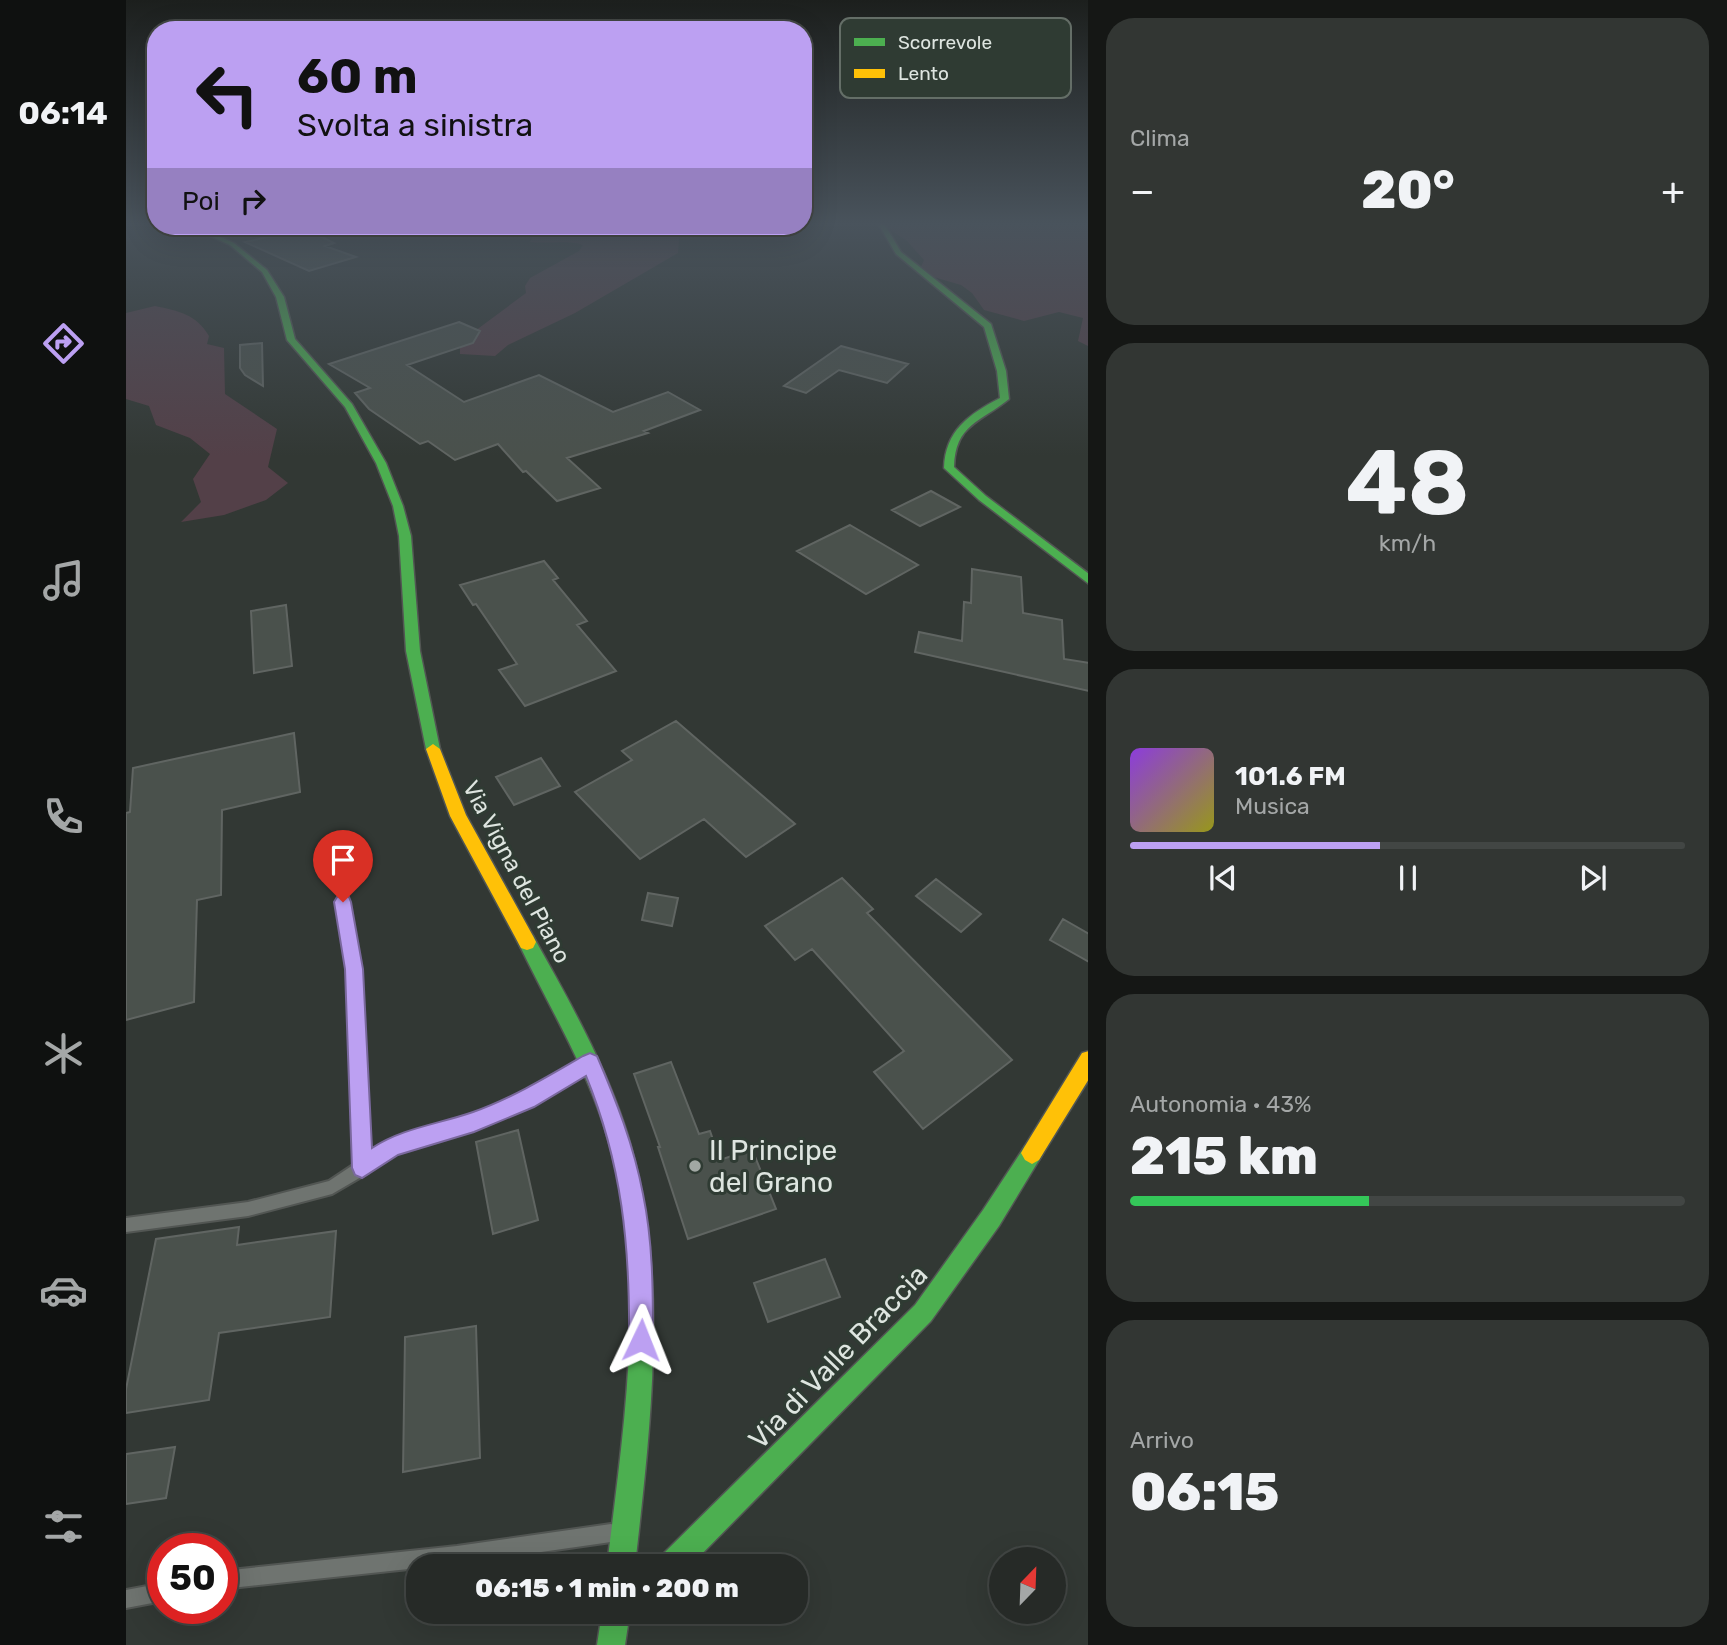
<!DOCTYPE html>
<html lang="it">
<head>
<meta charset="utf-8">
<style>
	body { margin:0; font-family:Rubik,sans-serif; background:#323633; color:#f1f3f6; height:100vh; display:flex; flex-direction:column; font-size:26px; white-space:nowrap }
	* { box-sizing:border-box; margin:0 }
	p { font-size:23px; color:#a4a7a7 }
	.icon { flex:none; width:38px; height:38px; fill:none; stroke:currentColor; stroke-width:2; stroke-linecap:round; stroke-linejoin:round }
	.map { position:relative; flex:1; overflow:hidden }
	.sheet { display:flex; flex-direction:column; gap:18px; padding:18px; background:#151715; width:639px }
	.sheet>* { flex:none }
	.top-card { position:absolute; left:21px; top:21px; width:665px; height:214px; border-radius:28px; box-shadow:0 7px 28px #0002,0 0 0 2px #424644; background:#bca0f2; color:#111; overflow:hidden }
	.needle { width:46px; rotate:23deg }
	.fabs { position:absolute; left:863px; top:1547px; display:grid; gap:14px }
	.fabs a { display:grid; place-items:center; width:77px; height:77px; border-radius:50%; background:#262a27; box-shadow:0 7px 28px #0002,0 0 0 2px #424644; font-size:35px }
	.speed { position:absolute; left:21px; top:1533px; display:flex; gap:14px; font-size:35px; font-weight:700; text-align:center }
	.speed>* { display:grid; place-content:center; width:91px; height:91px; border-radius:50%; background:#262a27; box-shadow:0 7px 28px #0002,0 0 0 2px #424644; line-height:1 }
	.speed .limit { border:10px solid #d22; background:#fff; color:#111 }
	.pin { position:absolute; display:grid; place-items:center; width:60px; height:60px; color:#fff; margin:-72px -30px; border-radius:50% 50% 50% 0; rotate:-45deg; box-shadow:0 0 7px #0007 }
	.pin .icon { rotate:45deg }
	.me { position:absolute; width:77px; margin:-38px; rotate:2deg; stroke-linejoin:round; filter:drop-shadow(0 0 5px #0008) }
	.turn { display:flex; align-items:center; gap:24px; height:147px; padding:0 35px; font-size:32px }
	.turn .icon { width:91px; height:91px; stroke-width:2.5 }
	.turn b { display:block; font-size:49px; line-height:60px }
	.then { display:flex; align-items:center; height:66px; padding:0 35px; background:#0003; gap:14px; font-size:26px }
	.big { font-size:52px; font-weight:800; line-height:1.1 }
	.sheet .card { flex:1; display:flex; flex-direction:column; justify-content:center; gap:10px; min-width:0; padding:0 24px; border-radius:28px; background:#323633 }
	.sheet .dial { align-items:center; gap:0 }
	.dial b { font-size:91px; line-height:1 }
	.song { display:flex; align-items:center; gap:21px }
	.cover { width:84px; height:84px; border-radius:10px; background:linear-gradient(135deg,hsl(270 70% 55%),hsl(60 70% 35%)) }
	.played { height:7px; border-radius:4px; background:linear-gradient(90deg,#bca0f2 45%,#424644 45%) }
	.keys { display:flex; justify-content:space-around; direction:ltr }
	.heat { display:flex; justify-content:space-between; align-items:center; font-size:38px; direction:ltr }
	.charge { height:10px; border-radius:5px; background:linear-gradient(90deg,#34c759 43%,#424644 0) }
	.trip { position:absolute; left:280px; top:1554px; width:402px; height:70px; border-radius:28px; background:#262a27; box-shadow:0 7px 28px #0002,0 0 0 2px #424644; font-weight:800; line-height:70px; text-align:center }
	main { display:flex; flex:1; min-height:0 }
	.tab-bar { display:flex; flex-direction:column; width:126px; justify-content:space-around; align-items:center; background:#0f1110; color:#a4a7a7 }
	.tab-bar .icon { width:49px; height:49px }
	.tab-bar .current { color:#bca0f2 }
	.tab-bar b { font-size:32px; color:#f1f3f6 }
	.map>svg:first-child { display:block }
	.green { fill:#534048 }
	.building { fill:#4a514c; stroke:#606562; stroke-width:2 }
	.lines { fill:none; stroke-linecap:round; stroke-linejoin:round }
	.lane-casing { stroke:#525653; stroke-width:4 }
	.fast-casing { stroke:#525653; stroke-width:3 }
	.slow-casing { stroke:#525653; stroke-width:3 }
	.lane { fill:#6f7470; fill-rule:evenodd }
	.fast { fill:#4caf50; fill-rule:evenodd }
	.slow { fill:#ffc107; fill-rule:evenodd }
	.route { fill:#bca0f2; stroke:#7a689d; stroke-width:2 }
	.poi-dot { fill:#a2a8a4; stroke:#2f3b33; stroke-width:2.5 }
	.labels { text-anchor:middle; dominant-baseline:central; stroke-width:6; stroke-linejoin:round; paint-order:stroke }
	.street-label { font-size:23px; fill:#dee5e0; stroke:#2f3b33 }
	.near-poi-label { font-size:28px; fill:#dee5e0; stroke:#2f3b33; text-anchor:start }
	.near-street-label { font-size:28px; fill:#dee5e0; stroke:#2f3b33 }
	.key { fill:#2f3b33; stroke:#646e67; stroke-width:2 }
	.key-label { font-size:19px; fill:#dee5e0 }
</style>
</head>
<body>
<main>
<nav class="tab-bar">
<b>06:14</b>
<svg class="icon current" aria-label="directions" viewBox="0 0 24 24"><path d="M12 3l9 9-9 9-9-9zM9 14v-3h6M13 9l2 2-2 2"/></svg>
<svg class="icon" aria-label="music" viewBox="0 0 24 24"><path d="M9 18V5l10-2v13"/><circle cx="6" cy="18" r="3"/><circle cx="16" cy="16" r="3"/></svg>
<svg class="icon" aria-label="phone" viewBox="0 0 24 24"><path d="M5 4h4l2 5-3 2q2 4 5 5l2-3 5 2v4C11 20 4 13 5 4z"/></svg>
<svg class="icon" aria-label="climate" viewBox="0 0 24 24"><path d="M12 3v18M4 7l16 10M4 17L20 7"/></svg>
<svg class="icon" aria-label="car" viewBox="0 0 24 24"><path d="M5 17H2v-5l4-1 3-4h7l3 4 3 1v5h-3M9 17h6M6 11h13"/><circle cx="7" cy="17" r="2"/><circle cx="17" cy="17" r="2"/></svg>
<svg class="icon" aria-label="filters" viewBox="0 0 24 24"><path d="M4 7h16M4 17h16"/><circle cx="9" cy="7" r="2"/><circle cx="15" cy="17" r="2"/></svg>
</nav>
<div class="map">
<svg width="963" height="1645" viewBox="0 0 963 1645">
	<rect width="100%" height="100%" fill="#323834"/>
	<path class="green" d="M757,225H962V346L952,341L957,318L933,312L898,321L858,310L846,293L835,285L804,276L795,267L798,260L781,241Z
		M398,226H554L552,253L449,313L382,345L369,356L334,354V342L400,293L399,286L404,278L453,251L457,245C440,240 422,244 404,242L409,232Z
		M29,306C53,311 70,314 83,336L81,344L98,348L99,394L151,429L142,467L162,483L140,500L98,515L55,522L75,502L67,479L84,454L64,438L30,425L23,406L0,399V313Z"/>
	<path class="building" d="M180,229L208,243L199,246L230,257L183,271L119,242Z
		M333,322L354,331L347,343L281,365L338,402L413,375L487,412L542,392L574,410L518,431L522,433L441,458L474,488L431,501L400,471L397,472L372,444L329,460L302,441L294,444L243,409L229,393L244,388L203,364Z
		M136,343L137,386L119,375L114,368V345Z
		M715,346L782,364L761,383L713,370L680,393L658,386Z
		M805,491L834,507L794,526L766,510Z
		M724,525L792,565L740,594L671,551Z
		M418,561L432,578L427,580L461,621L451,625L490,671L399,706L373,670L391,664L350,604L347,605L334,585Z
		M846,569L895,577L897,613L936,620L938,659L963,663V691L789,652L793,632L836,641L838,602L845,603Z
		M160,605L166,666L128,673L125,611Z
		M550,721L669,824L620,857L578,819L514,859L449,792L506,760L496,751Z
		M168,733L174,792L96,810L95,895L71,900L68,1002L0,1020V813L4,812L7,768Z
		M415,758L434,786L388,805L370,777Z
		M716,878L747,909L741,913L886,1060L797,1129L748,1072L778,1051L686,949L669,960L639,926Z
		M810,879L855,914L835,932L790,896Z
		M522,893L552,898L546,926L516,920Z
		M937,919L963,934V962L924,940Z
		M545,1062L573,1134L584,1131L594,1160L626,1149L650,1209L562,1239L532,1147H534L508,1074Z
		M392,1130L412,1220L367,1234L350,1142Z
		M113,1227L111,1245L210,1231L204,1317L93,1333L83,1400L0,1413V1389L30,1239Z
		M699,1259L714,1297L642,1322L628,1283Z
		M350,1326L354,1458L277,1472L279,1337Z
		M49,1447L40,1498L0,1504V1454Z"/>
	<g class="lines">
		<g class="lane-casing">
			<path id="lane" d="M217,897L221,899L223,902L234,969L243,1154L267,1139L348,1115L396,1095L458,1060L463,1061L465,1066L463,1071L406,1105L348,1129L270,1152L243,1170L242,1173L206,1194L122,1216L0,1232V1218L122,1202L203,1181L230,1163L222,969L211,902L213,899Z
				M485,1524L491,1527L494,1533L491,1539L485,1542L331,1564L292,1566V1568L96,1589V1571L331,1546Z
				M37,1583V1601L0,1608V1590Z"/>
		</g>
		<g class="fast-casing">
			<path id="fast" d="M753,225H759L775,252L865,324L880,371L883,399C855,422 829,424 828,467L860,496L963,574V584L853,500L818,468C819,431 843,414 874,398L871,371L858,327L770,254Z
				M62,226H70L108,243L141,270L158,297L169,339L226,404L260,463L277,506L285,536L294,651L314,749L312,753H302L300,749L280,651L273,536L267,506L250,463L219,407L161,340L150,297L136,272L104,245Z
				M401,934L407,936C443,1000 479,1064 501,1133C544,1273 525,1423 509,1566H481C498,1422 524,1271 479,1129C458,1063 422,1005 392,942L395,936Z
				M906,1142L913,1146L917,1153L913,1160L873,1226L805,1321L564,1566H531L535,1556L789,1305L857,1210L899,1146Z
				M476,1612H504L499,1645H471Z"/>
		</g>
		<g class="slow-casing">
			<path id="slow" d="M307,744L314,749L340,815L407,936L410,942L407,948L401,950L395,948L324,816L300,749Z
				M963,1051V1079L913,1160L906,1164L899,1160L895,1153L899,1146L956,1053Z"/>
		</g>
		<use href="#lane" class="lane"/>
		<use href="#fast" class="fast"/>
		<use href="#slow" class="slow"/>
	</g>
	<linearGradient id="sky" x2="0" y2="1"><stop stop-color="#1c1f1d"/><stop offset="0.49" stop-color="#49535c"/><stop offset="1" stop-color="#49535c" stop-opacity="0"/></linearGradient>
	<rect width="963" height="456" fill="url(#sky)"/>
	<path class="route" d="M217,894L223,897L225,902L237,969L246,1148C276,1128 313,1124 347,1112C386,1098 421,1077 457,1056L464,1053L471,1056C490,1100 508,1146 517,1194C527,1242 527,1291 527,1340L523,1349L515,1352L506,1349L503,1340C504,1246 496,1164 460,1076L408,1107L348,1132L272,1155L236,1178L229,1175L226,1168L219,969L208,902L211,897Z"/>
	<circle class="poi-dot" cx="569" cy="1166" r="7"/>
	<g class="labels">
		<g class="street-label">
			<text transform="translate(391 872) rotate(62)">Via Vigna del Piano</text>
		</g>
		<g class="near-poi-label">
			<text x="583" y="1150">Il Principe<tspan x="583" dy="32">del Grano</tspan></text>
		</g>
		<g class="near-street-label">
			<text transform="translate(712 1357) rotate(-46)">Via di Valle Braccia</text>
		</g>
	</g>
	<rect x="714" y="18" width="231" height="80" rx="10" class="key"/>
	<rect x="728" y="38" width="31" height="8" fill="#4caf50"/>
	<rect x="728" y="69" width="31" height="9" fill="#ffc107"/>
	<g class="key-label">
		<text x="772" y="49">Scorrevole</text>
		<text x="772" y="80">Lento</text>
	</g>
</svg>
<div class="fabs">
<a><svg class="needle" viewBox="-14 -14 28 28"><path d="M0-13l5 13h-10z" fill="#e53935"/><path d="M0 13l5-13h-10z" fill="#a4a7a7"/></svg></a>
</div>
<div class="speed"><div class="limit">50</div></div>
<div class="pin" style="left:217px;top:902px;background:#d93025"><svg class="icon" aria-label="arrive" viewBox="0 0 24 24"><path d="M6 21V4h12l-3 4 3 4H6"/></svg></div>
<svg class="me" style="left:515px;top:1340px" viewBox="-20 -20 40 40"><path d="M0-17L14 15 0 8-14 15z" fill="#bca0f2" stroke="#fff" stroke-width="4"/></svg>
<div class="trip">06:15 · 1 min · 200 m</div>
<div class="top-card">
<div class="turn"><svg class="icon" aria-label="left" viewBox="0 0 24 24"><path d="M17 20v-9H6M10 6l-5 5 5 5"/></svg><div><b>60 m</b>Svolta a sinistra</div></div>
<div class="then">Poi<svg class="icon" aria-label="right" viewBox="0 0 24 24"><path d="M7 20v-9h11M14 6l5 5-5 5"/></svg></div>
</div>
</div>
<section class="sheet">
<div class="card"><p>Clima</p>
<div class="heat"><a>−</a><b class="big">20°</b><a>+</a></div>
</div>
<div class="card dial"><b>48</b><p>km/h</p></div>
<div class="card">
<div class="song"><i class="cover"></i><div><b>101.6 FM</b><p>Musica</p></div></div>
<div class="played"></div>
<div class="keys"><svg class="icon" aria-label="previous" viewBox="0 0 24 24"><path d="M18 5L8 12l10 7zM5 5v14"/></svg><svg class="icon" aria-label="pause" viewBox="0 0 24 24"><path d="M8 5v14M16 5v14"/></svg><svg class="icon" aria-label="next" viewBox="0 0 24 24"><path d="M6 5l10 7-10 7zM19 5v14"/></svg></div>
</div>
<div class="card"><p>Autonomia · 43%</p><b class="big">215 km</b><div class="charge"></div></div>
<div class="card"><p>Arrivo</p><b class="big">06:15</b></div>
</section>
</main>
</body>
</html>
